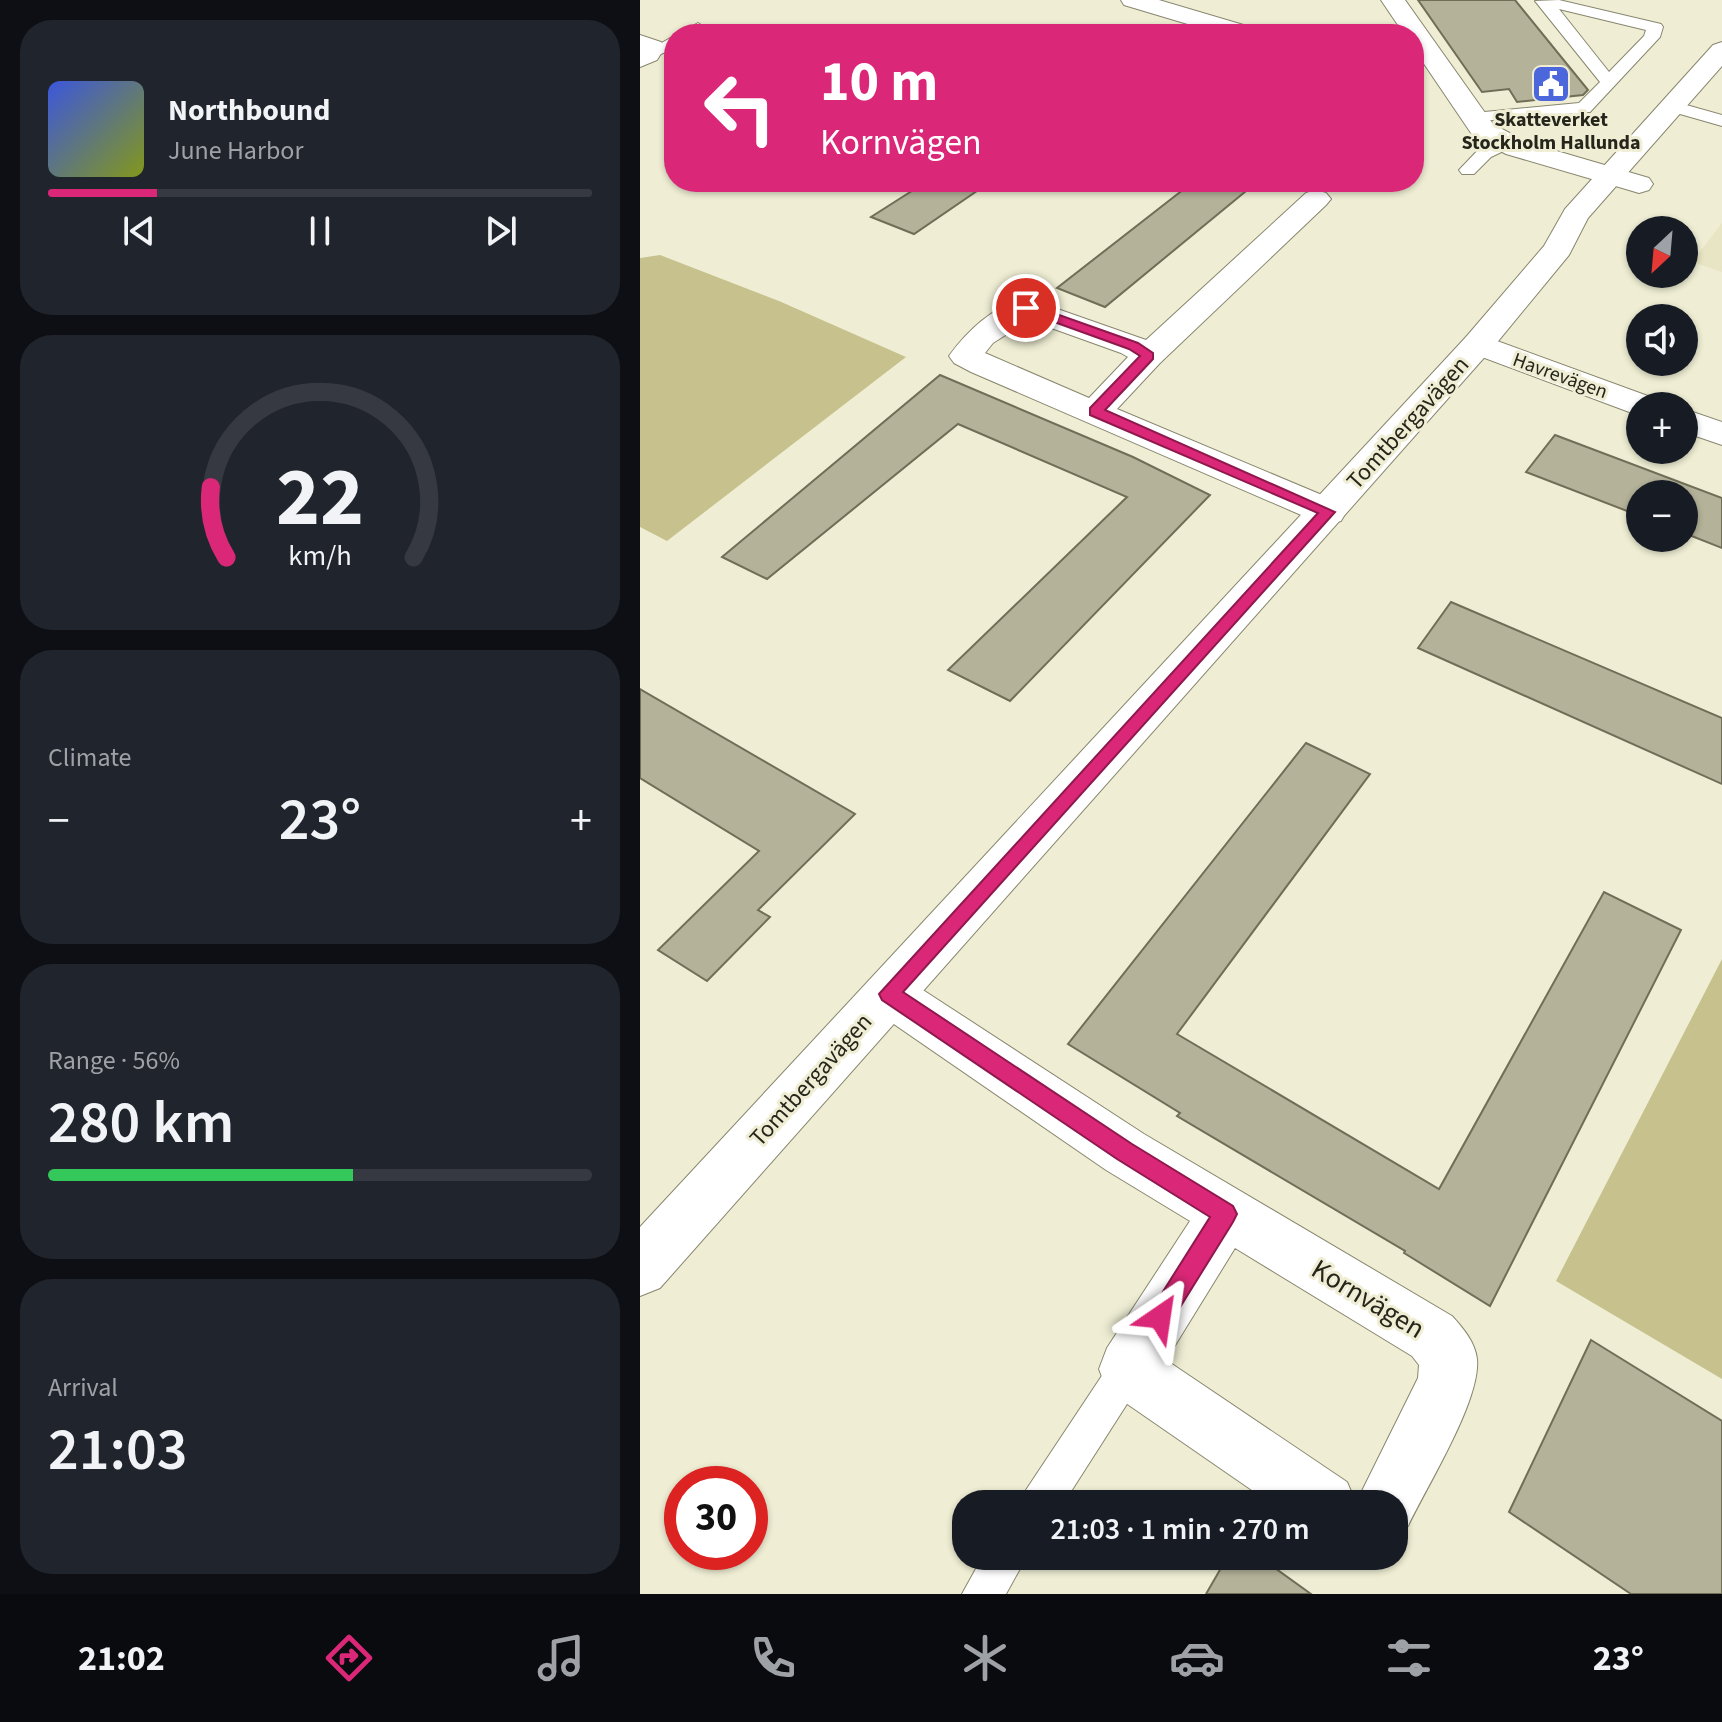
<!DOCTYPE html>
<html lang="en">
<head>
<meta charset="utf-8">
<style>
	body { margin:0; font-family:"Source Sans 3",sans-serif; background:#20242c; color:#f1f3f6; height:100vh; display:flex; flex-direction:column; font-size:30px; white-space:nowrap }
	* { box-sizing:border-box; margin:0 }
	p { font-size:26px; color:#9ea1a6 }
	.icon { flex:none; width:44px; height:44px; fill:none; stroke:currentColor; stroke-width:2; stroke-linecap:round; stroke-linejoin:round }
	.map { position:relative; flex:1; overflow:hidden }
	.details { display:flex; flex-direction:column; gap:20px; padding:20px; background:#0d0f14; width:640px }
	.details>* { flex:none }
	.hud { position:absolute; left:24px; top:24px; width:760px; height:168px; border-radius:32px; box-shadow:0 2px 6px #0004; background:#db2777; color:#fff; overflow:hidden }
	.needle { width:52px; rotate:206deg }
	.buttons { position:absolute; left:986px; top:216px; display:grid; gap:16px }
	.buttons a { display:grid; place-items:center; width:72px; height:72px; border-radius:50%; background:#171b24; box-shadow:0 2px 6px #0004; font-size:40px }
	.speed { position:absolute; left:24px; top:1466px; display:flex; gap:16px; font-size:40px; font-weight:700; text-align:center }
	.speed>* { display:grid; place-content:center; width:104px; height:104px; border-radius:50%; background:#171b24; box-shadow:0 2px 6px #0004; line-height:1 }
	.speed .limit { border:12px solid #d22; background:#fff; color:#111 }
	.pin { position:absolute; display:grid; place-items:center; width:68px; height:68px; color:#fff; margin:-34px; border:4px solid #fff; border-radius:50%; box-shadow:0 2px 8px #0007 }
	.me { position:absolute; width:88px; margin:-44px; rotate:32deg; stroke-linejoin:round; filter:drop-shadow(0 0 6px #0008) }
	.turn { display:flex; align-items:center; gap:28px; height:168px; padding:0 24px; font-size:36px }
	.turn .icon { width:104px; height:104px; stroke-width:2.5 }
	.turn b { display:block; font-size:56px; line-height:68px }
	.big { font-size:60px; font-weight:600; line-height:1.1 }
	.details .card { flex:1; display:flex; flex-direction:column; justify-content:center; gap:12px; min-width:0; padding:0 28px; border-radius:32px; background:#20242c }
	.details .dial { align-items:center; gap:0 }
	.dial svg { height:208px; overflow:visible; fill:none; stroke:#363941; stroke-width:7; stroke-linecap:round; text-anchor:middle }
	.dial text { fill:#f1f3f6; stroke:none }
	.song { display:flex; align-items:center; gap:24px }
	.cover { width:96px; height:96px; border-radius:12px; background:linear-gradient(135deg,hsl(230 70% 55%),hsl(70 70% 35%)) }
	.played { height:8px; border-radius:4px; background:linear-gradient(90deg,#db2777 20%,#363941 20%) }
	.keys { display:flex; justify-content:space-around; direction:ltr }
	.heat { display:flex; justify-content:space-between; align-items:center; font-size:44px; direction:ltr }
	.charge { height:12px; border-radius:6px; background:linear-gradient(90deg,#34c759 56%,#363941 0) }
	.trip { position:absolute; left:312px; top:1490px; width:456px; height:80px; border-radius:32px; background:#171b24; box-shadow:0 2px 6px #0004; font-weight:600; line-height:80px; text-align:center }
	.tabs { display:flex; height:128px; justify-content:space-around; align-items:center; background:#090b0e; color:#9ea1a6 }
	.tabs .icon { width:56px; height:56px }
	.tabs .selected { color:#db2777 }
	.tabs b { font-size:36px; color:#f1f3f6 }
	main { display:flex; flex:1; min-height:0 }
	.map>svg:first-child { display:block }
	.built { fill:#e7e5c3 }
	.green { fill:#c7c28d }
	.building { fill:#b4b299; stroke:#706e57; stroke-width:2 }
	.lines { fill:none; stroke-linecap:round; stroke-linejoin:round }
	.service-casing { stroke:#88866e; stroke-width:2 }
	.minor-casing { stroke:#88866e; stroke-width:2 }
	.tertiary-casing { stroke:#88866e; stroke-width:2 }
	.service { fill:#fff; fill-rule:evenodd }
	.minor { fill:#fff; fill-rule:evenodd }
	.tertiary { fill:#fff; fill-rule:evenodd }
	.route { fill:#db2777; stroke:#8e194d; stroke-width:2 }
	.labels { text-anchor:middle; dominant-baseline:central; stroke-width:6; stroke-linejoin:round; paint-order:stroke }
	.far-poi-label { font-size:20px; font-weight:bold; fill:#26251b; stroke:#efeed4 }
	.far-street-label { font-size:20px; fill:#26251b; stroke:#efeed4 }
	.street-label { font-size:24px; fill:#26251b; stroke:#efeed4 }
	.near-street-label { font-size:28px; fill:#26251b; stroke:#efeed4 }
</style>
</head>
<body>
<main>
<section class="details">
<div class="card">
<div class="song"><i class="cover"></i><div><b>Northbound</b><p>June Harbor</p></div></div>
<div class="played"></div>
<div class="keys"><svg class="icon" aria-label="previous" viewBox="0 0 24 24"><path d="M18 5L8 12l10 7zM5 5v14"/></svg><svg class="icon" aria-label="pause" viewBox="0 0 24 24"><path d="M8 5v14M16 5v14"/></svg><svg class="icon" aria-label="next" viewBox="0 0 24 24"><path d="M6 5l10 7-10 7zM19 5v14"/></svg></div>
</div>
<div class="card dial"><svg viewBox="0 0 100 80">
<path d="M14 69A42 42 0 1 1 86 69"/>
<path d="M14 69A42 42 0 0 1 8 42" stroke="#db2777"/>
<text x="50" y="56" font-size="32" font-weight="700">22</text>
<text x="50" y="72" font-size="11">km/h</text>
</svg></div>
<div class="card"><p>Climate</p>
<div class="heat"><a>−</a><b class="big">23°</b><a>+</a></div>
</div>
<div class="card"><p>Range · 56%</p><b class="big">280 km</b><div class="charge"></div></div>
<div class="card"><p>Arrival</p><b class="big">21:03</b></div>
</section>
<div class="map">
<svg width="1082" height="1594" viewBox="0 0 1082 1594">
	<rect width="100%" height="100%" fill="#efeed4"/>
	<path class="built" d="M1082,223V272L1052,262Z"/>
	<path class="green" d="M20,255L139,301L266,357L27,541L0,527V258Z
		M1082,959V1379L916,1281Z"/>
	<path class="building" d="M778,0H875L948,90L943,95L877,102L869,89L842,92Z
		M286,182H350L274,234L231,217Z
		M553,182H617L465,307L417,288Z
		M300,375L493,457L570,495L370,701L308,670L487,497L318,424L127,579L82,557Z
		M915,435L1082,498V548L1044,533V494H1000V516L886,472Z
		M811,602L1082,718V784L778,648Z
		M0,689L215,814L118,910L130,917L67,981L18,950L119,851L0,778Z
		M666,743L730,774L537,1034L799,1189L964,892L1041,930L850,1306L764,1253L765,1251L537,1116L540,1113L428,1044Z
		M951,1340L1082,1421V1594H991L869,1512Z
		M588,1556H618L671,1594H566Z"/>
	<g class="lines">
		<g class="service-casing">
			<path id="service" d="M919,0L1021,24L1023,27L1020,37L950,112L828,122L825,118L834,113L939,103L960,82L895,1ZM919,9L1006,30L1004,36L969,72Z
				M58,23L66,28L64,31L39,34Z
				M34,36V48L8,60L0,55Z
				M1032,101L1082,115V126L1026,110L1023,106L1026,102Z
				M869,139L875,140L878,144L851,157L834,174H822L819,170L839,149Z
				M488,1351L501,1356L506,1369L501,1382L423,1504H380L386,1490L475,1356Z
				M343,1556H387L366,1594H322Z"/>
		</g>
		<g class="minor-casing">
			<path id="minor" d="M481,0H519L617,29L621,34H581L484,5Z
				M741,0H765L853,124L886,142L1009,178L1013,184L1009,190L999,193L989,190L866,154L833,136L774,49V34H764Z
				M0,35L21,42L25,47L17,60L0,67Z
				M676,190L686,193L691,199L686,205L520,363L477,409L701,503L706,512L701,521L688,524L675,521L331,372L314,363L309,356C328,330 354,306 386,298L506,340L666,193ZM389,320L481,353L488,357L449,398L345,353L353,343Z
				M838,334L1016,399L1021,406H1000V416L992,413L826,351L822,344L826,337Z
				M1044,409L1082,422V445L1044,432Z
				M249,973L266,979L504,1134L812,1316C823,1328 835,1342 837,1359C841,1400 787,1486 768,1526L754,1531V1504H632L467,1390L459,1369L467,1348L550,1221L466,1170L232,1009L225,994L232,979ZM595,1248L772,1356L779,1365L778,1378L716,1503L707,1482L526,1360Z"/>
		</g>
		<g class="tertiary-casing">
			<path id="tertiary" d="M1082,42V66L948,218L929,255L850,351L20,1288L0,1296V1227L826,337L904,246L925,209L1073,45Z"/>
		</g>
		<use href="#service" class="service"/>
		<use href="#minor" class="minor"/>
		<use href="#tertiary" class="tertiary"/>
	</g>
	<path class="route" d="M381,305H391L498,343L513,353V359L465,410L695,512L263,992L492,1144L593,1206L597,1214L593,1222L529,1325L520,1329L512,1325L508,1317L512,1309L570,1217L477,1159L242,1000L239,994L678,513L450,415V408L500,356L489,349L381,310Z"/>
	<defs>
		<g id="civic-square" transform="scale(2)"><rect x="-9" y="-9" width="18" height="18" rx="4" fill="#4b67db" stroke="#efeed4"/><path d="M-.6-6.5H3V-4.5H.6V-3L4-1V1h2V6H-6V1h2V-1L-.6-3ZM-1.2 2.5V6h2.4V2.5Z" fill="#fff"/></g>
	</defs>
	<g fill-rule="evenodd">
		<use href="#civic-square" x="911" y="84"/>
	</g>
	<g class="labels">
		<g class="far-poi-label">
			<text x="911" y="120">Skatteverket<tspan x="911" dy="23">Stockholm Hallunda</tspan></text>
		</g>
		<g class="far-street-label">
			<text transform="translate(920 376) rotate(20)">Havrevägen</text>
		</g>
		<g class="street-label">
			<text transform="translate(768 423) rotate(-48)">Tomtbergavägen</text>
			<text transform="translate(171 1080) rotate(-48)">Tomtbergavägen</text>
		</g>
		<g class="near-street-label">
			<text transform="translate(728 1299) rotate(31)">Kornvägen</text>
		</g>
	</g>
</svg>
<div class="buttons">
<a><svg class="needle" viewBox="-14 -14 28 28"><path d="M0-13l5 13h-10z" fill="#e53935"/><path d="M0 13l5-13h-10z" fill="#9ea1a6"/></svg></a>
<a><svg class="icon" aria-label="sound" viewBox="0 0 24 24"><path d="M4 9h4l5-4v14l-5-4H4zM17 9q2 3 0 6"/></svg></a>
<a>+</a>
<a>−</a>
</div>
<div class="speed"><div class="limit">30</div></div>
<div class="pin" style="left:386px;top:308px;background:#d93025"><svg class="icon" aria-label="arrive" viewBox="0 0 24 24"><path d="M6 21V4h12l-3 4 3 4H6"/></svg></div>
<svg class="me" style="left:520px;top:1317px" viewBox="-20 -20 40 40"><path d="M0-17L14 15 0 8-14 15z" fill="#db2777" stroke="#fff" stroke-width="4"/></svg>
<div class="trip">21:03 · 1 min · 270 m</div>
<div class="hud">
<div class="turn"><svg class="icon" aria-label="left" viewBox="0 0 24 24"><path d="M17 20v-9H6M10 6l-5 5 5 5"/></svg><div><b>10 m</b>Kornvägen</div></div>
</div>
</div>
</main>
<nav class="tabs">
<b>21:02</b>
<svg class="icon selected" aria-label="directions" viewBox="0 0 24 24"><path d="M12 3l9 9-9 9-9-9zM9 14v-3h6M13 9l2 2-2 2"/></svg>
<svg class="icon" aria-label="music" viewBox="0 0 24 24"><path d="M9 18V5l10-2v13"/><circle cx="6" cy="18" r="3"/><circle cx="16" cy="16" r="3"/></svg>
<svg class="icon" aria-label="phone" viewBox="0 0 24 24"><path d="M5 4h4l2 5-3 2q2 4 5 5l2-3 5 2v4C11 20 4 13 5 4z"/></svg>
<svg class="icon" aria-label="climate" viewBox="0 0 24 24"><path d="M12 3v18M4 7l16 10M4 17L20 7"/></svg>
<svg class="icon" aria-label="car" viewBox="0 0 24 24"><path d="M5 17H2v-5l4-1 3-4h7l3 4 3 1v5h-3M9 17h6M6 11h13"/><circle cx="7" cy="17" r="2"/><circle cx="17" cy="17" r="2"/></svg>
<svg class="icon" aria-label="filters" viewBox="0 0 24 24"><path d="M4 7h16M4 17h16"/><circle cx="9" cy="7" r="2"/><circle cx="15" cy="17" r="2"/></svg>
<b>23°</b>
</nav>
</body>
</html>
